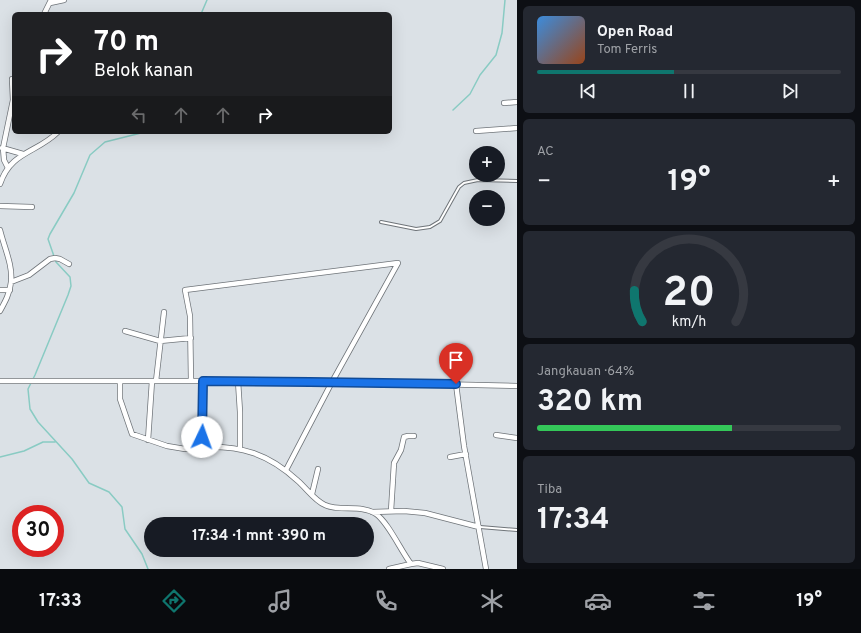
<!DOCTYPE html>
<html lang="id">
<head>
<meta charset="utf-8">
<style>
	body { margin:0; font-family:Overpass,sans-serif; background:#242831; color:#f1f3f6; height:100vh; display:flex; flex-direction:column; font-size:15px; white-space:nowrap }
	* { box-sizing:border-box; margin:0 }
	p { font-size:13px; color:#9ea1a6 }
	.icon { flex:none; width:22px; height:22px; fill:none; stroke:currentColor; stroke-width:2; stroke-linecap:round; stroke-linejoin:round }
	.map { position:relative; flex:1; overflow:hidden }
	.details { display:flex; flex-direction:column; gap:6px; padding:6px; background:#0d0f14; width:344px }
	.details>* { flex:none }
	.banner { position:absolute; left:12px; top:12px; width:380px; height:122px; border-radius:6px; box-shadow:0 4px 16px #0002; background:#202124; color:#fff; overflow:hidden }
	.tools { position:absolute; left:469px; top:146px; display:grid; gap:8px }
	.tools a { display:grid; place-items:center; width:36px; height:36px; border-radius:50%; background:#171b24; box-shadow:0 4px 16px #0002; font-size:20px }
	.speed { position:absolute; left:12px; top:505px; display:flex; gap:8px; font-size:20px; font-weight:700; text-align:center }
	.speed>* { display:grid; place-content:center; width:52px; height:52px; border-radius:50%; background:#171b24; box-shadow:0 4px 16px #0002; line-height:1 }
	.speed .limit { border:6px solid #d22; background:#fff; color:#111 }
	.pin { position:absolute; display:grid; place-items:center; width:34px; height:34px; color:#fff; margin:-41px -17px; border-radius:50% 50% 50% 0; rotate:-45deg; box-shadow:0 0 4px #0007 }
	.pin .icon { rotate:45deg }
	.me { position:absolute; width:44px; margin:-22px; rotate:3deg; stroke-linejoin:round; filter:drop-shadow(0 0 3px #0008) }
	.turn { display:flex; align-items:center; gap:14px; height:84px; padding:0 16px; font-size:18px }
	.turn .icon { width:52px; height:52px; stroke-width:2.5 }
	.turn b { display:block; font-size:28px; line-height:34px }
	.lanes { display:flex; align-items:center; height:38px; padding:0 16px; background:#0003; justify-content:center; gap:20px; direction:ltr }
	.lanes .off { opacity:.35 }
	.big { font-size:30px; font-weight:700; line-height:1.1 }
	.details .tile { flex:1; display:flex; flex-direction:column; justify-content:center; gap:6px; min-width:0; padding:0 14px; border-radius:6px; background:#242831 }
	.details .dial { align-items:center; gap:0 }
	.dial svg { height:104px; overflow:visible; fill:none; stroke:#363941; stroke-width:7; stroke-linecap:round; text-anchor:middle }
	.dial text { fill:#f1f3f6; stroke:none }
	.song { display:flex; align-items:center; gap:12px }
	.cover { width:48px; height:48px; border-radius:6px; background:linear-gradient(135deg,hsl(210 70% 55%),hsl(20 70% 35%)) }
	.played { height:4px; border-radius:2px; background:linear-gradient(90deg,#0f766e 45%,#363941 45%) }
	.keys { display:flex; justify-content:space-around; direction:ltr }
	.heat { display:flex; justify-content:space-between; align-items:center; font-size:22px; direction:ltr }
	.charge { height:6px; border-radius:3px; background:linear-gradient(90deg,#34c759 64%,#363941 0) }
	.trip { position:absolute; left:144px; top:517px; width:230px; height:40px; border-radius:20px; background:#171b24; box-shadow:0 4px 16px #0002; font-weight:700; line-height:40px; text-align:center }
	.menu { display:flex; height:64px; justify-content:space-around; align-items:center; background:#090b0e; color:#9ea1a6 }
	.menu .icon { width:28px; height:28px }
	.menu .active { color:#0f766e }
	.menu b { font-size:18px; color:#f1f3f6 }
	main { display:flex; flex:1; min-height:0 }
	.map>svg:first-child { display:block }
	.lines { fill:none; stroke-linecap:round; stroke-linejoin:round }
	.stream { stroke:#89cbc3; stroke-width:1.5 }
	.service-casing { stroke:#6f7479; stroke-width:4 }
	.minor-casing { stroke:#6f7479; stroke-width:6 }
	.service { stroke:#fff; stroke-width:2 }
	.minor { stroke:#fff; stroke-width:4.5 }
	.route-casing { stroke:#114b97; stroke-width:10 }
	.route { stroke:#1a73e8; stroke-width:7 }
</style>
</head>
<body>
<main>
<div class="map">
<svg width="517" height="569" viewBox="0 0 517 569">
	<rect width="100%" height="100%" fill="#dbe1e6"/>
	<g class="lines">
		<path class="stream" d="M201,14L207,0
			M453,110L470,94L480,75L496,55L502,33L505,0
			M145,132L105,142L90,155L74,193L50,234L48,239L56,262L70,277L71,286L68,295L35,375L28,389L30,409L38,422L72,459L89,483L109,492L122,507L125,529L142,554L148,569
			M0,457L24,451L43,442H55"/>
		<g class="service-casing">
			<path id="service" d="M381,222L416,229L430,227L440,221L459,187L464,183L478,180L517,181
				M480,527L517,530"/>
		</g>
		<g class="minor-casing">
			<path id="minor" d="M50,3L64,0
				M44,14L51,0
				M504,103L517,102
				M476,131L517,128
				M2,148L23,154
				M8,168L4,160L3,148L13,100L12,79
				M0,184C11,151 37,153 58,132
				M0,206L32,207
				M0,230C4,247 13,265 11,282C10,293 5,302 0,311
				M11,282L29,275L50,259L55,258L60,259L69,264
				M0,290H10
				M125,331L160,341L191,338
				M0,381H299L517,386
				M120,381V399L132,434L167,446L185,449L201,447
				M156,381L164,312
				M191,381L190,316L185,290L398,263L332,382L286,470
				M203,381L201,447C241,445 269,454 298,481C307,489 315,501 325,505C339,512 362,504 376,514C388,522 401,551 411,564L418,563L443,569
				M238,381L240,412V449
				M456,384L464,446L486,569
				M496,435L517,438
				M148,440L152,381
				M450,457L466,454
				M312,494L318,469
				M391,511L394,463L401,450L404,437L408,436H414
				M372,512L404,511L425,513L479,527
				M389,569L411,564"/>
		</g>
		<use href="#service" class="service"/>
		<use href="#minor" class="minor"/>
	</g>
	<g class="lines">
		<g class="route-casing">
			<path id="route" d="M202,437L203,381L310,382L456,384"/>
		</g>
		<use href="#route" class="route"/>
	</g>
</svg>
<div class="tools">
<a>+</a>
<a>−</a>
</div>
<div class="speed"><div class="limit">30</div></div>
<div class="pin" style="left:456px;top:384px;background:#d93025"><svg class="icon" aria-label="arrive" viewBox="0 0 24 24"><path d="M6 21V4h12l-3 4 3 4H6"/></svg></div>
<svg class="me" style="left:202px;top:437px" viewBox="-20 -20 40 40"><circle r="19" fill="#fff"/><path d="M0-13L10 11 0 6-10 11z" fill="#1a73e8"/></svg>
<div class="trip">17:34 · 1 mnt · 390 m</div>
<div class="banner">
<div class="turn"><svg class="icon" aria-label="right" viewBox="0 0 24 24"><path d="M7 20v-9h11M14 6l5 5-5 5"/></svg><div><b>70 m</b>Belok kanan</div></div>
<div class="lanes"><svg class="icon off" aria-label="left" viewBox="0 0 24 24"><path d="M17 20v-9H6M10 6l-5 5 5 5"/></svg><svg class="icon off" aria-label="ahead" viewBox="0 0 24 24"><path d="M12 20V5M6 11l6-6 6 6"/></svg><svg class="icon off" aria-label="ahead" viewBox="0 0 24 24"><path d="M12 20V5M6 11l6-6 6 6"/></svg><svg class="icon" aria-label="right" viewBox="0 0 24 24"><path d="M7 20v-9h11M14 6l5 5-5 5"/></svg></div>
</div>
</div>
<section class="details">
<div class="tile">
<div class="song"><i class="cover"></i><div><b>Open Road</b><p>Tom Ferris</p></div></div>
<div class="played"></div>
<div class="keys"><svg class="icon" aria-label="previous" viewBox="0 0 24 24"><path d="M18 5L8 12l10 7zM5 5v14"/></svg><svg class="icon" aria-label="pause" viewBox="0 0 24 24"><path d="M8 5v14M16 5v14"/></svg><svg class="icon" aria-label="next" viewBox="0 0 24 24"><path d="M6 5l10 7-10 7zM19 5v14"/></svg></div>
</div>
<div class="tile"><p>AC</p>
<div class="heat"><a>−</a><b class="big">19°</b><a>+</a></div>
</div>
<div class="tile dial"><svg viewBox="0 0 100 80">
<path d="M14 69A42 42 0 1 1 86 69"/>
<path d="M14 69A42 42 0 0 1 8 45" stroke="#0f766e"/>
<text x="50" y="56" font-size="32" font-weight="700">20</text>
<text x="50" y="72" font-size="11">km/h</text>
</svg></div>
<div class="tile"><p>Jangkauan · 64%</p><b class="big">320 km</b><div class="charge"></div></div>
<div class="tile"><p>Tiba</p><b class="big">17:34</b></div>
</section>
</main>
<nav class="menu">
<b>17:33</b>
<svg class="icon active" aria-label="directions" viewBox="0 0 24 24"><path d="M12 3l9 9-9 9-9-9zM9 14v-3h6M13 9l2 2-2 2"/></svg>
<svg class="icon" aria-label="music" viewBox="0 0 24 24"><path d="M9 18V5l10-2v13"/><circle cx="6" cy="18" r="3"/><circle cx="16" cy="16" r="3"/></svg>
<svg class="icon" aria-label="phone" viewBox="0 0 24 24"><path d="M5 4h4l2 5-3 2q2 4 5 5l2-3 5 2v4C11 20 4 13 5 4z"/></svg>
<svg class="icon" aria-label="climate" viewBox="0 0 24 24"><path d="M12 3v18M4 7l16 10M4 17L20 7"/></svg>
<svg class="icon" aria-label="car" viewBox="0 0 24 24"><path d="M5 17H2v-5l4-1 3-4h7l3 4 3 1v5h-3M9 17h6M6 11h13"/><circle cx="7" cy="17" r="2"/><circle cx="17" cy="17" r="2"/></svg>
<svg class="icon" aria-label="filters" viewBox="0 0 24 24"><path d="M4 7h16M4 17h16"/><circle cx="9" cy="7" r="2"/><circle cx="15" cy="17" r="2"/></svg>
<b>19°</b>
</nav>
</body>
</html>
